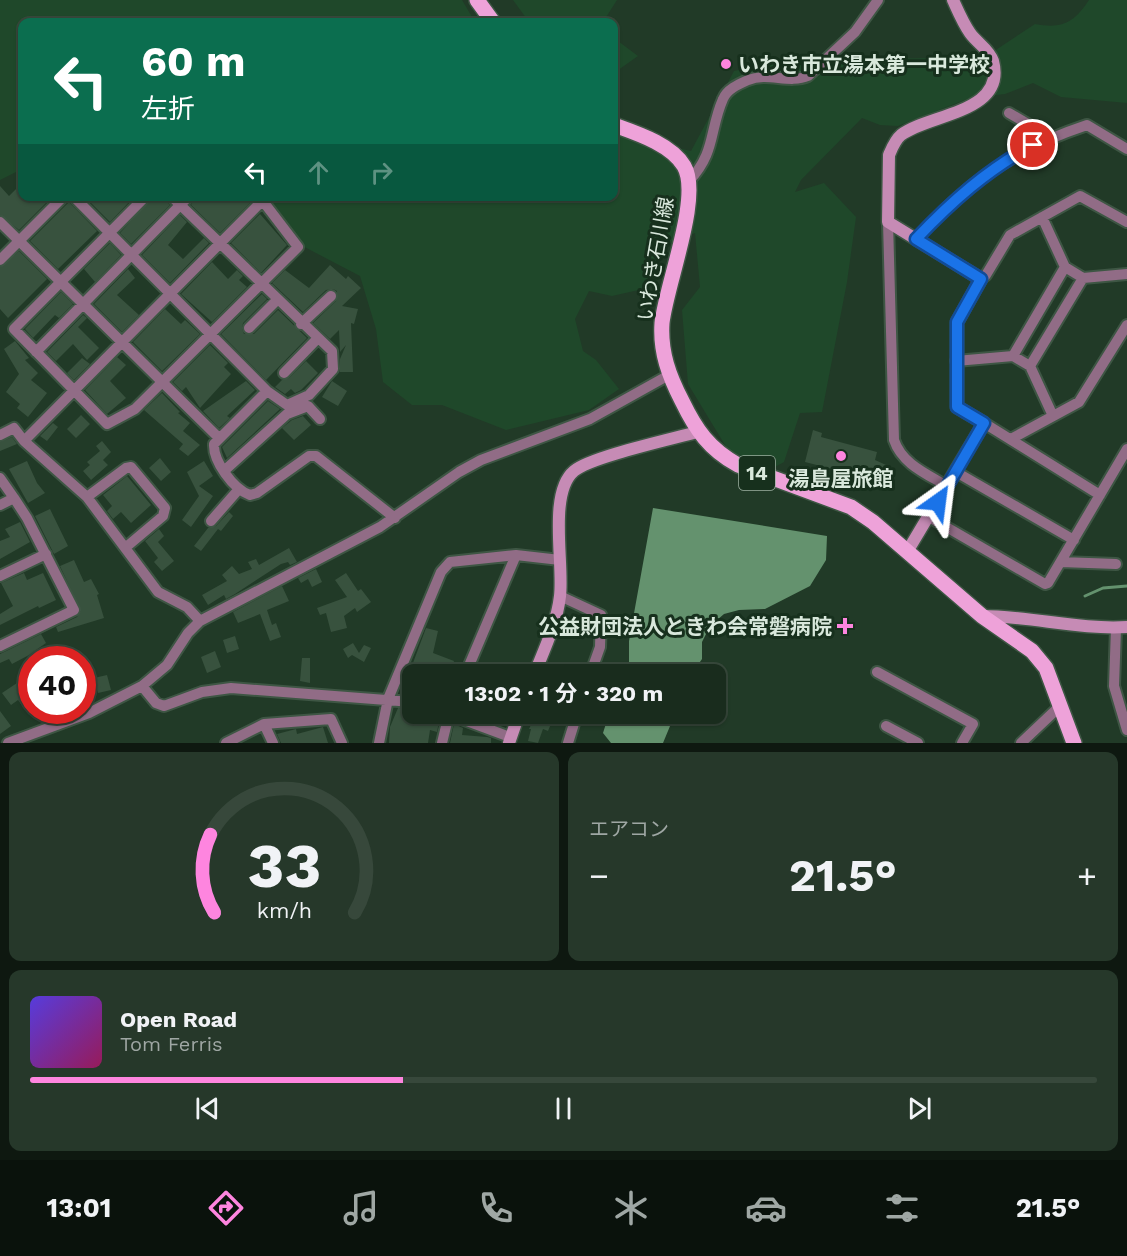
<!DOCTYPE html>
<html lang="ja">
<head>
<meta charset="utf-8">
<style>
	body { margin:0; font-family:"Work Sans","Noto Sans JP",sans-serif; background:#26382a; color:#f1f3f6; height:100vh; display:flex; flex-direction:column; font-size:22px; white-space:nowrap }
	* { box-sizing:border-box; margin:0 }
	p { font-size:20px; color:#9fa7a4 }
	.icon { flex:none; width:33px; height:33px; fill:none; stroke:currentColor; stroke-width:2; stroke-linecap:round; stroke-linejoin:round }
	.map { position:relative; height:743px; overflow:hidden }
	.panel { display:flex; flex-direction:column; gap:9px; padding:9px; background:#0e1810; flex:1 }
	.panel>* { flex:none }
	.top-card { position:absolute; left:18px; top:18px; width:600px; height:183px; border-radius:12px; box-shadow:0 2px 4px #0004,0 0 0 2px #37483b; background:#0b6e4f; color:#fff; overflow:hidden }
	.speed { position:absolute; left:18px; top:646px; display:flex; gap:12px; font-size:30px; font-weight:700; text-align:center }
	.speed>* { display:grid; place-content:center; width:78px; height:78px; border-radius:50%; background:#192c1d; box-shadow:0 2px 4px #0004,0 0 0 2px #37483b; line-height:1 }
	.speed .limit { border:9px solid #d22; background:#fff; color:#111 }
	.pin { position:absolute; display:grid; place-items:center; width:51px; height:51px; color:#fff; margin:-26px; border:3px solid #fff; border-radius:50%; box-shadow:0 2px 6px #0007 }
	.me { position:absolute; width:66px; margin:-33px; rotate:31deg; stroke-linejoin:round; filter:drop-shadow(0 0 4px #0008) }
	.turn { display:flex; align-items:center; gap:21px; height:126px; padding:0 24px; font-size:27px }
	.turn .icon { width:78px; height:78px; stroke-width:2.5 }
	.turn b { display:block; font-size:42px; line-height:51px }
	.lanes { display:flex; align-items:center; height:57px; padding:0 24px; background:#0003; justify-content:center; gap:30px; direction:ltr }
	.lanes .off { opacity:.35 }
	.big { font-size:45px; font-weight:700; line-height:1.1 }
	.panel .card { flex:1; display:flex; flex-direction:column; justify-content:center; gap:9px; min-width:0; padding:0 21px; border-radius:12px; background:#26382a }
	.panel .dial { align-items:center; gap:0 }
	.dial svg { height:156px; overflow:visible; fill:none; stroke:#37483b; stroke-width:7; stroke-linecap:round; text-anchor:middle }
	.dial text { fill:#f1f3f6; stroke:none }
	.song { display:flex; align-items:center; gap:18px }
	.cover { width:72px; height:72px; border-radius:9px; background:linear-gradient(135deg,hsl(250 70% 55%),hsl(330 70% 35%)) }
	.played { height:6px; border-radius:3px; background:linear-gradient(90deg,#fe85df 35%,#37483b 35%) }
	.keys { display:flex; justify-content:space-around; direction:ltr }
	.heat { display:flex; justify-content:space-between; align-items:center; font-size:33px; direction:ltr }
	.panel .tiles { flex:1; display:grid; gap:9px; grid-template-columns:1fr 1fr }
	.card:last-child { grid-column:span 2 }
	.trip { position:absolute; left:402px; top:664px; width:324px; height:60px; border-radius:12px; background:#192c1d; box-shadow:0 2px 4px #0004,0 0 0 2px #37483b; font-weight:700; line-height:60px; text-align:center }
	.tab-bar { display:flex; height:96px; justify-content:space-around; align-items:center; background:#0a120c; color:#9fa7a4 }
	.tab-bar .icon { width:42px; height:42px }
	.tab-bar .selected { color:#fe85df }
	.tab-bar b { font-size:27px; color:#f1f3f6 }
	.map>svg:first-child { display:block }
	.green { fill:#1f482a }
	.water { fill:#64926e }
	.lines { fill:none; stroke-linecap:round; stroke-linejoin:round }
	.stream { stroke:#64926e; stroke-width:3 }
	.building { fill:#38523e }
	.street-casing { stroke:#3e5644; stroke-width:14 }
	.secondary-casing { stroke:#3e5644; stroke-width:15 }
	.primary-casing { stroke:#3e5644; stroke-width:18 }
	.street { stroke:#916c86; stroke-width:10 }
	.secondary { stroke:#c68bb5; stroke-width:12 }
	.primary { stroke:#eea2d9; stroke-width:15 }
	.route-casing { stroke:#114b97; stroke-width:15 }
	.route { stroke:#1a73e8; stroke-width:10 }
	.poi-dot { fill:#fe85df; stroke:#17301d; stroke-width:2 }
	.labels { text-anchor:middle; dominant-baseline:central; stroke-width:6; stroke-linejoin:round; paint-order:stroke }
	.shield { fill:#17301d; stroke:#9fb1a3; stroke-width:1.5 }
	.shield-label { font-size:20px; font-weight:bold; fill:#d9e8dc }
	.poi-label { font-size:21px; font-weight:bold; fill:#d9e8dc; stroke:#17301d; text-anchor:start }
	.street-label { font-size:21px; fill:#d9e8dc; stroke:#17301d }
</style>
</head>
<body>
<div class="map">
<svg width="1127" height="743" viewBox="0 0 1127 743">
	<rect width="100%" height="100%" fill="#213a27"/>
	<path class="green" d="M0,0H462L475,22H22V169L0,180Z
		M513,0H617L603,22H529Z
		M1089,0H1127V103L1061,97L1033,83L1005,94L970,98L898,126L880,125L862,118L801,180L795,192L824,183L856,217L847,282L822,412L800,413L784,462L771,469L728,450L688,384L682,310L700,287L695,233L666,245L643,289L612,296L589,291L575,319L583,351L596,360L619,389L589,410L506,430L442,405H412L383,382L376,329L360,276L293,241L251,197L614,196V134L691,151L734,71L785,60L940,58L973,65L1035,24C1062,29 1074,23 1089,0Z
		M614,38L638,56L614,73Z"/>
	<path class="water" d="M653,508L827,536L826,560L810,586L765,609L739,610L724,614L710,626L702,642V659L691,675H625L629,666V641Z
		M609,714H675L663,743H611L603,733Z"/>
	<g class="lines">
		<path class="stream" d="M1085,596L1103,588L1127,586"/>
	</g>
	<path class="building" d="M22,183V196H40L47,202L19,230L0,215V186L9,196Z
		M84,196H101L104,200L108,196H135L110,222Z
		M153,196H162L170,205L131,244L120,233Z
		M196,196H213L217,201L221,196H252L253,200L220,233L191,205Z
		M69,202L97,231L58,269L30,241Z
		M260,214L287,245L261,273L231,243Z
		M180,215L187,222L168,245L183,259L204,238L209,243L170,283L142,255Z
		M110,243L121,255L95,282L84,269Z
		M19,251L47,279L8,318L0,309V267Z
		M212,262L228,279L237,270L243,276L239,280L247,287L212,322L181,294Z
		M330,265L346,279L348,276L361,288L342,306L358,309L354,324L351,323L353,372H340V359L346,345L340,352L339,330L330,339L313,323L336,301L337,291L333,289L326,290L303,312L272,283L285,270L309,288Z
		M128,269L135,278L117,295L139,315L122,332L94,304Z
		M61,292L73,304L59,318L55,315L33,338L25,329Z
		M262,294L267,299L243,323L242,329L244,334H254L278,310L307,338L266,380L221,334Z
		M165,309L181,324L185,320L200,334L162,371L133,342Z
		M83,315L87,318L78,327L99,348L87,360L73,344L56,361L47,352Z
		M15,341L29,358L25,360L38,373L31,380L47,393L28,417L17,408L20,404L6,392L19,374L4,349Z
		M210,345L228,363L224,367L231,374L200,408L186,387L182,391L173,382Z
		M117,357L126,365L110,381L126,398L107,414L85,390Z
		M82,358L90,364L74,380L67,373Z
		M306,361L318,373L301,390L295,393L291,389L285,394L275,387L282,380L289,378Z
		M246,381L255,390L227,416L230,418L219,428L203,411Z
		M332,381L347,391L338,406L322,397Z
		M162,393L180,412L178,413L190,423L183,431L200,445L188,456L179,449L183,444L144,410Z
		M268,401L280,409L227,458L222,447Z
		M81,415L90,424L76,438L67,429Z
		M303,416L311,425L294,440L282,428L292,420Z
		M53,423L58,427L47,441L40,436Z
		M813,430L822,433L821,437L877,452L875,460L895,469L891,484L805,462Z
		M12,437L17,444L0,451V442Z
		M102,441L111,452L103,460L108,465L91,480L83,471L90,465L87,462L100,451L96,446Z
		M160,458L171,472L161,481L149,468Z
		M27,461L37,483L45,493L28,503L9,469Z
		M204,461L213,476L199,486L213,496L191,527L182,520L199,496L187,472Z
		M127,476L151,505L131,523L121,512L113,519L107,511L112,506L103,495Z
		M50,509L68,546L54,554L35,516Z
		M229,512L233,516L221,531L218,529L201,551L194,546L208,528L216,526Z
		M20,522L30,542L0,559V541L10,537L5,529Z
		M159,529L164,536L158,542L174,561L162,571L154,562L158,558L145,541Z
		M289,548L297,562L290,565L288,562L281,564L235,594L226,599L224,595L208,605L202,595L227,581L222,575L232,566L239,574L252,569L248,562L256,559L259,565Z
		M74,560L84,582L91,579L99,594L97,595L104,618L58,632L56,627L77,617L81,611L60,566Z
		M316,569L322,582L312,587L308,579L301,583L298,578Z
		M24,573L27,580L43,573L56,600L39,608L38,606L0,625V614L13,606L1,583Z
		M346,573L358,591L361,589L371,602L357,612L355,608L344,616L347,628L331,632L326,613L320,615L317,608L347,597L335,580Z
		M282,586L289,601L267,610L272,625L276,623L281,637L270,641L260,614L238,623L233,612Z
		M426,628L438,631L433,653L454,661L449,675L424,668L422,675H412V689L404,687Z
		M41,634L46,643L29,655L12,664L9,659L0,663V654Z
		M235,636L239,649L227,653L223,640Z
		M353,643L359,653L364,645L371,648L364,662L352,655L348,658L343,649Z
		M215,651L221,667L207,673L201,657Z
		M302,658H310V683L300,681Z
		M107,675L111,690L98,693L94,678Z
		M17,683L30,702L23,707L18,700L11,705L2,693Z
		M398,708L409,709L408,714H429L428,719L439,722L437,732L430,730L428,743H389L390,727Z
		M0,711L11,726L0,734Z
		M536,714H555L548,731L543,729L538,743L528,741L531,729H529Z
		M454,724L463,728L462,735L487,737L491,738V743H450Z
		M323,727L328,743H281L277,734L296,729L297,734Z"/>
	<g class="lines">
		<g class="street-casing">
			<path id="street" d="M1009,113L1050,137
				M689,181C716,152 709,131 723,99C727,89 739,84 748,80C768,72 789,84 808,76L855,32L878,0
				M73,196L267,391L287,405L309,395L333,369L332,351L171,196
				M146,196L14,329L107,424L135,409L298,247L259,196
				M0,222L218,437
				M888,222L894,440C902,464 927,474 947,486
				M916,239C970,181 1012,150 1087,125L1127,149
				M0,260L64,196
				M1083,278L1127,274
				M981,279L986,275L1010,235L1080,196L1127,222
				M301,324L331,296
				M249,328L277,300
				M36,352L189,196
				M1013,356L1065,267
				M956,361L1013,356L1030,366L1053,416
				M1030,366L1083,278L1065,267L1042,217
				M284,373L318,338
				M267,391L214,444C213,461 233,489 250,495L257,493L309,456H316L395,518
				M984,423L1100,495
				M0,435L14,428L24,441L87,497L158,592L187,607L200,621
				M1011,439L1079,402L1127,325
				M24,441L262,201
				M225,470L287,414L308,406L320,419
				M956,472L1074,540
				M0,478L14,498
				M87,497L126,468L131,467L165,508L163,516L125,548
				M0,505L14,498L27,518L74,610L0,646
				M929,517L1045,584L1048,583L1127,449
				M211,521L239,489
				M1061,562L1116,564
				M0,576L46,554
				M560,596L601,615L600,647L590,675
				M1116,628L1114,686L1127,730
				M877,672L973,724L962,743
				M465,675L516,555
				M142,686L156,703L164,706L202,692L231,688L412,702
				M448,714L510,737
				M264,724L273,743
				M886,726L918,743
				M8,743L89,713L142,686L167,665L188,633L200,621L380,527L459,472L481,460L590,419L669,375
				M226,743L264,724L331,719L342,743
				M379,743L388,699L441,572L450,562L516,555L560,560
				M442,743L449,714
				M568,743L577,714
				M1021,743L1059,707"/>
		</g>
		<g class="secondary-casing">
			<path id="secondary" d="M907,552L984,423L957,407V322L981,279L888,222L889,155C892,148 895,140 901,135C928,114 1007,113 993,61C989,49 977,43 970,33C963,23 958,11 953,0
				M982,616C1031,616 1079,630 1127,627
				M534,675C544,650 557,623 560,596C564,564 548,493 574,471C590,457 672,439 697,432
				M509,743L519,714"/>
		</g>
		<g class="primary-casing">
			<path id="primary" d="M477,0L493,22
				M614,125C636,133 671,144 684,166C702,196 666,285 662,323C660,352 669,376 682,401C696,430 709,449 738,465L851,507L873,522L982,616L1032,651L1046,668L1074,743"/>
		</g>
		<use href="#street" class="street"/>
		<use href="#secondary" class="secondary"/>
		<use href="#primary" class="primary"/>
	</g>
	<g class="lines">
		<g class="route-casing">
			<path id="route" d="M938,502L984,423L957,407V322L981,279L916,239C952,201 987,170 1033,145"/>
		</g>
		<use href="#route" class="route"/>
	</g>
	<g class="poi-dot">
		<circle cx="726" cy="64" r="6"/>
		<circle cx="841" cy="456" r="6"/>
		<path d="M842 617h6v6h6v6h-6v6h-6v-6h-6v-6h6z"/>
	</g>
	<g class="labels">
		<rect class="shield" x="739" y="456" width="36" height="34" rx="4.5"/>
		<g class="shield-label">
			<text x="757" y="473">14</text>
		</g>
		<g class="poi-label">
			<text x="738" y="64">いわき市立湯本第一中学校</text>
			<text x="841" y="478" text-anchor="middle">湯島屋旅館</text>
			<text x="832" y="626" text-anchor="end">公益財団法人ときわ会常磐病院</text>
		</g>
		<g class="street-label">
			<text transform="translate(655 259) rotate(-80)">いわき石川線</text>
		</g>
	</g>
</svg>
<div class="speed"><div class="limit">40</div></div>
<div class="pin" style="left:1033px;top:145px;background:#d93025"><svg class="icon" aria-label="arrive" viewBox="0 0 24 24"><path d="M6 21V4h12l-3 4 3 4H6"/></svg></div>
<svg class="me" style="left:938px;top:502px" viewBox="-20 -20 40 40"><path d="M0-17L14 15 0 8-14 15z" fill="#1a73e8" stroke="#fff" stroke-width="4"/></svg>
<div class="trip">13:02 · 1 分 · 320 m</div>
<div class="top-card">
<div class="turn"><svg class="icon" aria-label="left" viewBox="0 0 24 24"><path d="M17 20v-9H6M10 6l-5 5 5 5"/></svg><div><b>60 m</b>左折</div></div>
<div class="lanes"><svg class="icon" aria-label="left" viewBox="0 0 24 24"><path d="M17 20v-9H6M10 6l-5 5 5 5"/></svg><svg class="icon off" aria-label="ahead" viewBox="0 0 24 24"><path d="M12 20V5M6 11l6-6 6 6"/></svg><svg class="icon off" aria-label="right" viewBox="0 0 24 24"><path d="M7 20v-9h11M14 6l5 5-5 5"/></svg></div>
</div>
</div>
<section class="panel">
<div class="tiles">
<div class="card dial"><svg viewBox="0 0 100 80">
<path d="M14 69A42 42 0 1 1 86 69"/>
<path d="M14 69A42 42 0 0 1 12 29" stroke="#fe85df"/>
<text x="50" y="56" font-size="32" font-weight="700">33</text>
<text x="50" y="72" font-size="11">km/h</text>
</svg></div>
<div class="card"><p>エアコン</p>
<div class="heat"><a>−</a><b class="big">21.5°</b><a>+</a></div>
</div>
<div class="card">
<div class="song"><i class="cover"></i><div><b>Open Road</b><p>Tom Ferris</p></div></div>
<div class="played"></div>
<div class="keys"><svg class="icon" aria-label="previous" viewBox="0 0 24 24"><path d="M18 5L8 12l10 7zM5 5v14"/></svg><svg class="icon" aria-label="pause" viewBox="0 0 24 24"><path d="M8 5v14M16 5v14"/></svg><svg class="icon" aria-label="next" viewBox="0 0 24 24"><path d="M6 5l10 7-10 7zM19 5v14"/></svg></div>
</div>
</div>
</section>
<nav class="tab-bar">
<b>13:01</b>
<svg class="icon selected" aria-label="directions" viewBox="0 0 24 24"><path d="M12 3l9 9-9 9-9-9zM9 14v-3h6M13 9l2 2-2 2"/></svg>
<svg class="icon" aria-label="music" viewBox="0 0 24 24"><path d="M9 18V5l10-2v13"/><circle cx="6" cy="18" r="3"/><circle cx="16" cy="16" r="3"/></svg>
<svg class="icon" aria-label="phone" viewBox="0 0 24 24"><path d="M5 4h4l2 5-3 2q2 4 5 5l2-3 5 2v4C11 20 4 13 5 4z"/></svg>
<svg class="icon" aria-label="climate" viewBox="0 0 24 24"><path d="M12 3v18M4 7l16 10M4 17L20 7"/></svg>
<svg class="icon" aria-label="car" viewBox="0 0 24 24"><path d="M5 17H2v-5l4-1 3-4h7l3 4 3 1v5h-3M9 17h6M6 11h13"/><circle cx="7" cy="17" r="2"/><circle cx="17" cy="17" r="2"/></svg>
<svg class="icon" aria-label="filters" viewBox="0 0 24 24"><path d="M4 7h16M4 17h16"/><circle cx="9" cy="7" r="2"/><circle cx="15" cy="17" r="2"/></svg>
<b>21.5°</b>
</nav>
</body>
</html>
